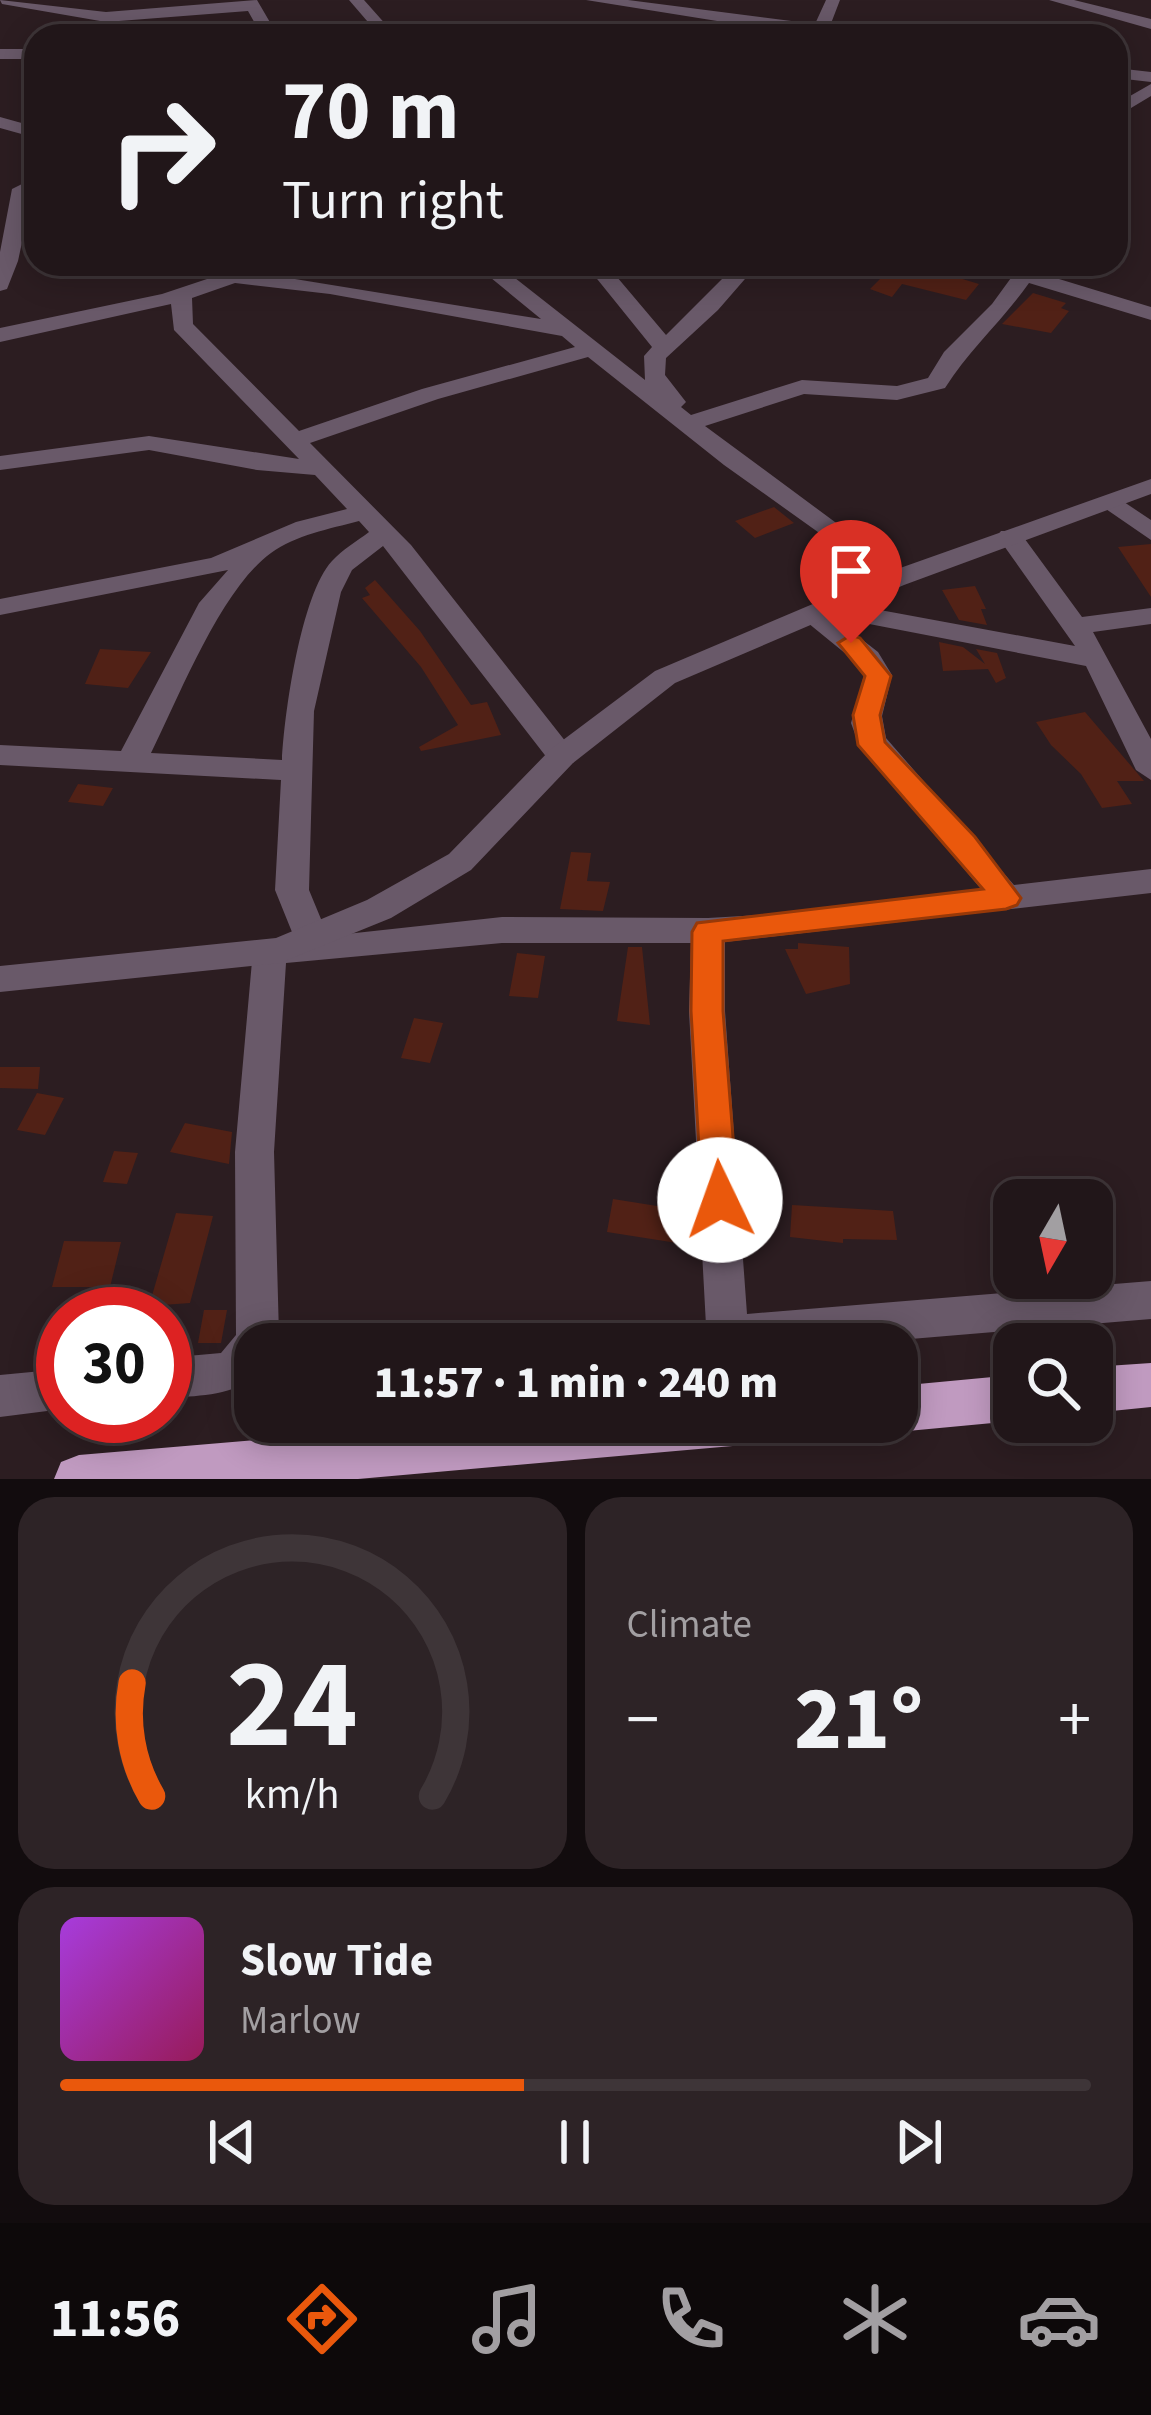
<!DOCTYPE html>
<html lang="en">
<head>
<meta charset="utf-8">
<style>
	body { margin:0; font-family:"Source Sans 3",sans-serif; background:#2d2326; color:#f1f3f6; height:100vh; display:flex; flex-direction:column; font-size:45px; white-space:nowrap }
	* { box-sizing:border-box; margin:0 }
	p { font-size:39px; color:#a29fa2 }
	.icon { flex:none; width:66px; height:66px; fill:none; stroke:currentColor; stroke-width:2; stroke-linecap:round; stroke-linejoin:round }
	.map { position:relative; height:1479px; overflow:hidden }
	.side { display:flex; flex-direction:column; gap:18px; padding:18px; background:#120c0e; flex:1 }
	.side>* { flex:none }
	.banner { position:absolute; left:24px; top:24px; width:1104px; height:252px; border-radius:36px; box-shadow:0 6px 30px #0003,0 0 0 3px #3e3538; background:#211619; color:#f1f3f6; overflow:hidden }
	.needle { width:78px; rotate:189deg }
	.buttons { position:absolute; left:993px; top:1179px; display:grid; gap:24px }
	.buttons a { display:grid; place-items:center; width:120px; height:120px; border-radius:24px; background:#211619; box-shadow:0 6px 30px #0003,0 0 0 3px #3e3538; font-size:60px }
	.speed { position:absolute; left:36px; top:1287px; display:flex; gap:24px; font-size:60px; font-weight:700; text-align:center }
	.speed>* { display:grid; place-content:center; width:156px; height:156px; border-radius:50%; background:#211619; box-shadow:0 6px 30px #0003,0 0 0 3px #3e3538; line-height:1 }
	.speed .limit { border:18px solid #d22; background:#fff; color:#111 }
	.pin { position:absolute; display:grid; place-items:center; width:102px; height:102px; color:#fff; margin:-123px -51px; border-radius:50% 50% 50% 0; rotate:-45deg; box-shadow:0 0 12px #0007 }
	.pin .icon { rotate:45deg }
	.me { position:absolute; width:132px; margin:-66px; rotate:357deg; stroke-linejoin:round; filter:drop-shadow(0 0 9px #0008) }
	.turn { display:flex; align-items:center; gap:42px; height:252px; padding:0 60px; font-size:54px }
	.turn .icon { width:156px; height:156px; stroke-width:2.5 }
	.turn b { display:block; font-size:84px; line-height:102px }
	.big { font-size:90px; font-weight:800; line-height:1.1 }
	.side .widget { flex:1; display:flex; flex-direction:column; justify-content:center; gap:18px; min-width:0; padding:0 42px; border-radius:36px; background:#2d2326 }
	.side .dial { align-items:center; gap:0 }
	.dial svg { height:312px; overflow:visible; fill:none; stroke:#3e3538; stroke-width:7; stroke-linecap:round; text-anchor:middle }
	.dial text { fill:#f1f3f6; stroke:none }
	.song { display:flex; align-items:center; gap:36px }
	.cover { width:144px; height:144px; border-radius:18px; background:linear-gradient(135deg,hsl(280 70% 55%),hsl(330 70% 35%)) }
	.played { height:12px; border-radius:6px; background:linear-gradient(90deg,#ea580c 45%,#3e3538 45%) }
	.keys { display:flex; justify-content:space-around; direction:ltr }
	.heat { display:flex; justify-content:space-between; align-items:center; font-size:66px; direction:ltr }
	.side .tiles { flex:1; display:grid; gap:18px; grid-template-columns:1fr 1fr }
	.widget:last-child { grid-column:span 2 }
	.trip { position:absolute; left:234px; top:1323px; width:684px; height:120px; border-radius:36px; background:#211619; box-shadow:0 6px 30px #0003,0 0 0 3px #3e3538; font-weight:800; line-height:120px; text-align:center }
	.tabs { display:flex; height:192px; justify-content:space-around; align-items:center; background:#0d090a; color:#a29fa2 }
	.tabs .icon { width:84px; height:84px }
	.tabs .selected { color:#ea580c }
	.tabs b { font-size:54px; color:#f1f3f6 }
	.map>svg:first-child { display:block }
	.building { fill:#512116 }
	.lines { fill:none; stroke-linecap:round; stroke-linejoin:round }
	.minor { fill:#695969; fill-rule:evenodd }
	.tertiary { fill:#695969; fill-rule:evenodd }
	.trunk { fill:#c09ac0; fill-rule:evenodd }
	.route { fill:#ea580c; stroke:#983908; stroke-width:3 }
</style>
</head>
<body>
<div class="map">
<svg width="1151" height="1479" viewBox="0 0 1151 1479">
	<rect width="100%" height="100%" fill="#2c1d21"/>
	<path class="building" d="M853,264H945L936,271L979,284L966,300L902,284L892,297L870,289L880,279L852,272Z
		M1033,293L1066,303L1061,308L1069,311L1051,333L1002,324Z
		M774,507L794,523L755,538L735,521Z
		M1151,544V597L1118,547Z
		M375,580L420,631L471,705L487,702L501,735L421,751L419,747L458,725L421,667L362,598L370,595L365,588Z
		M975,586L986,609H981L987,625L959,620L942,590Z
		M939,642L963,647L985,664L976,649L997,653L1006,678L996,683L988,669L943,671Z
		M100,649L151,652L128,688L85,684Z
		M1085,712L1144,781H1117L1132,804L1102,808L1081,774L1051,745L1036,722Z
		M78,784L113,788L103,806L68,802Z
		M571,852L591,853L587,881L610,882L603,911L560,909Z
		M798,943L849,947L850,984L806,994L785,949H798Z
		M628,947H642L650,1025L617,1021Z
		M517,953L545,956L538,998L509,996Z
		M414,1018L443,1023L430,1063L401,1058Z
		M0,1067H40L38,1089L0,1088Z
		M37,1093L64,1098L45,1135L17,1130Z
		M185,1123L232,1132L229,1164L170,1152Z
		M114,1151L138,1153L127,1184L103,1182Z
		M613,1199L695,1212L696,1246L607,1232Z
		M792,1205L893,1211L897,1240L843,1239V1243L790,1237Z
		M176,1213L213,1216L190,1303L149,1306Z
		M64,1241L121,1242L110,1287H52Z
		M204,1310H227L221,1343H198Z"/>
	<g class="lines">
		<path class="minor" d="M0,0L106,12L257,0L278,36H262L248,11L106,22L2,4Z
			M349,0H364L396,36H380Z
			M586,0H628L815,24L826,0H840L830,26L881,36H810Z
			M1049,0H1074L1151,19V29Z
			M0,49H36V59H0Z
			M1116,68L1151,72V82L1116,78Z
			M1151,84V96L1116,117V104Z
			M0,117L36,127V138L0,128Z
			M36,177L18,261L7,289L0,291V252L12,189Z
			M474,264H497L645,380L644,356L652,347L585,264H606L666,335L737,264H758L718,310L666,358L665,375L686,402L681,407L691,415L802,380L897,386L928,378L944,352L992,304L1021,264H1041L1036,272L1151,307V320L1029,283C1003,320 969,350 945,388L897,400L804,394L705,426L904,573L908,579L895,587L724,465L588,357L438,399L310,443L411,545L577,756L573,763H551L383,546L352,570L341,592L314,711L309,890L328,936L502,917L708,918L777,914L981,889L858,742L851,723L864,675L857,663L797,614L826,600L1075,646L997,536L1001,531H1019L1082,617L1151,608V624L1093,632L1151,739V780L1136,770L1086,666L833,617L878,652L892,675L882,716L886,738L1014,885L1151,869V893L725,942V1011L747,1314L1151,1281V1319L851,1344H707L689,1011L691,943H502L286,963L274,1152L279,1335L276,1344H255V1379C226,1396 197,1396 165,1398V1358L221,1353L236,1335L235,1152L253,950L258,941L294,937L275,890L281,780L0,765V745L121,751L199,603L228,570L0,615V599L211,558L296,522L347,509L315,475L257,470L149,450L0,470V456L149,436L299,459L174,330L171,304L0,342V328L162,294L249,265L258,273L541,319ZM235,283L330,294L562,336L575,347L422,389L299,431L193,324L192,298ZM359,521L369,532C357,541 342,550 332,561C301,594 284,715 282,760L151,753C179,697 221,589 271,553C296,535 329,529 359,521Z
			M1112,494L1151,520V540L1103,507L1099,502L1103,497Z
			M63,1369V1409L0,1417V1375Z"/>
		<path class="tertiary" d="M1151,479V494L904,585L675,683L573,763L471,870L391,918L280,963L0,992V966L276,938L367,900L449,854L551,749L655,671L886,573Z"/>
		<path class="trunk" d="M1151,1363V1407L1092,1413V1367Z
			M1014,1375V1421L897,1432L879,1422H897V1386Z
			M467,1422H768L761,1438L744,1445L358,1479H54L61,1462L79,1455Z"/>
	</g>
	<path class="route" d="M851,635L860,638L891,676L880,715L885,742L975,837L1021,898L1017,905L1006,909L723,941V1011L738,1200L733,1211L720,1215L707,1211L702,1200L691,1011L692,932L697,923L983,889L858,745L853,715L865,676L838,643Z"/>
</svg>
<div class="buttons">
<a><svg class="needle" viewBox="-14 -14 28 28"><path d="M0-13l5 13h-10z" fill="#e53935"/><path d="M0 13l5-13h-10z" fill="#a29fa2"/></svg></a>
<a><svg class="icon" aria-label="search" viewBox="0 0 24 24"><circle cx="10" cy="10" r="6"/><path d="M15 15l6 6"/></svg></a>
</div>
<div class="speed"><div class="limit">30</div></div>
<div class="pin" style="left:851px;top:643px;background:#d93025"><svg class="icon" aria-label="arrive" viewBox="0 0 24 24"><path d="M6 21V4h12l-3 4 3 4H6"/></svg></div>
<svg class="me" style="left:720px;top:1200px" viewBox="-20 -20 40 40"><circle r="19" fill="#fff"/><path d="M0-13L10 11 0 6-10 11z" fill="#ea580c"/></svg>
<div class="trip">11:57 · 1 min · 240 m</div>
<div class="banner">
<div class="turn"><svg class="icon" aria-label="right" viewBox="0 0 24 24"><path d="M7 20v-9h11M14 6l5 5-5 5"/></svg><div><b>70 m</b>Turn right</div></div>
</div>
</div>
<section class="side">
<div class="tiles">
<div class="widget dial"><svg viewBox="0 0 100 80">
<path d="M14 69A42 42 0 1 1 86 69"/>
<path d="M14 69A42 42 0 0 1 9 40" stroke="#ea580c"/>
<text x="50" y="56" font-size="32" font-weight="700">24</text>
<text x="50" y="72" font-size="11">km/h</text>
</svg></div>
<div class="widget"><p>Climate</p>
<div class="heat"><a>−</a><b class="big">21°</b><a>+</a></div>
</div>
<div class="widget">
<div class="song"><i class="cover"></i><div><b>Slow Tide</b><p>Marlow</p></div></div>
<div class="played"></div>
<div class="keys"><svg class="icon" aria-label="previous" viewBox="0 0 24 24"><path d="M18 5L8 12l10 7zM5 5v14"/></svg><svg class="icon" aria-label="pause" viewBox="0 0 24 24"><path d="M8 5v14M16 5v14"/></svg><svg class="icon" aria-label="next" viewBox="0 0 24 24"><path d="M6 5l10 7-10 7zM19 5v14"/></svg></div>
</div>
</div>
</section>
<nav class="tabs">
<b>11:56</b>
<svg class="icon selected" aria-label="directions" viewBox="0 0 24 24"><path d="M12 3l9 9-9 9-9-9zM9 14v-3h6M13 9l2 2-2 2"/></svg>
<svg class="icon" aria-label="music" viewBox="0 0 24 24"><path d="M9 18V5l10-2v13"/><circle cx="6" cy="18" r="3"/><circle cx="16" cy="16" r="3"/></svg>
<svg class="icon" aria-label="phone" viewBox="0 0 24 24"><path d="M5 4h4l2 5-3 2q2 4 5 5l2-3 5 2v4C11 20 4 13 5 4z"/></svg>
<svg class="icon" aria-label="climate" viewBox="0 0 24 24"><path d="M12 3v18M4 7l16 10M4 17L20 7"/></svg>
<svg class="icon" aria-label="car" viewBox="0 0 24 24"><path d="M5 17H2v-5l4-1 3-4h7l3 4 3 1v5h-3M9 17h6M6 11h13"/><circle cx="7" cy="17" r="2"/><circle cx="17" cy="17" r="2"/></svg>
</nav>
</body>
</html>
